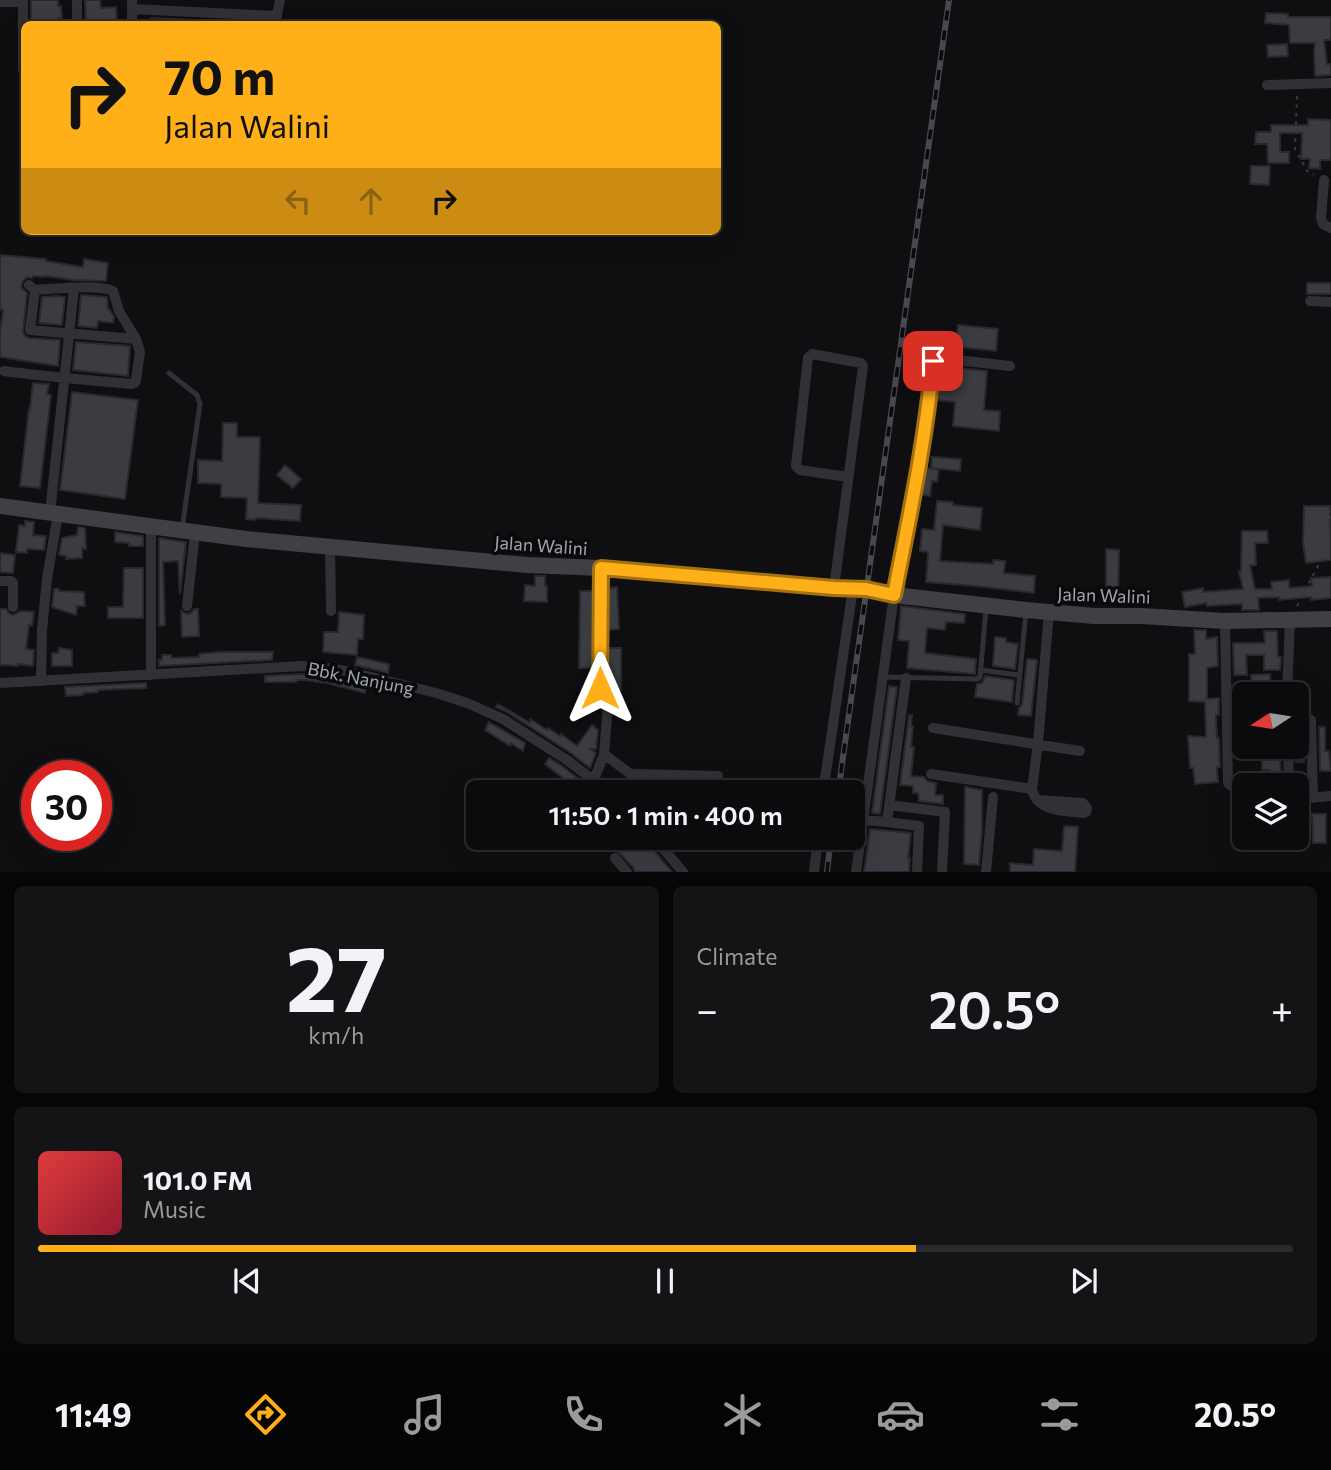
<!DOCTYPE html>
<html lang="en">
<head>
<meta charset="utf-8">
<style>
	body { margin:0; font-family:Commissioner,sans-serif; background:#141416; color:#f1f3f6; height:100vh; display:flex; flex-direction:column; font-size:26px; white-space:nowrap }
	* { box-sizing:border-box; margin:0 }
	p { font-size:23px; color:#9a9b9d }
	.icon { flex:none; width:38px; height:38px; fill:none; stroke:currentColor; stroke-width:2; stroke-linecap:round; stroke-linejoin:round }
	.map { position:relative; height:872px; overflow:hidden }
	.panel { display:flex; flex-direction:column; gap:14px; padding:14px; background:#060607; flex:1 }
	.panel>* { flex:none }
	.hud { position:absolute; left:21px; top:21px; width:700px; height:214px; border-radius:10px; box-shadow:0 7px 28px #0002,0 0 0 2px #2b2b2e; background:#ffb019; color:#111; overflow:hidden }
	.needle { width:46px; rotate:258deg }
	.fabs { position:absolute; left:1232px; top:682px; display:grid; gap:14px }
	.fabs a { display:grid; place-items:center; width:77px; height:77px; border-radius:10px; background:#0b0b0d; box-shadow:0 7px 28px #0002,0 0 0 2px #2b2b2e; font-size:35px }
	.speed { position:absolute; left:21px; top:760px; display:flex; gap:14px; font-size:35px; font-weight:700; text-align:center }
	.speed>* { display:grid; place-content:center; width:91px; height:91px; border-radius:50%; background:#0b0b0d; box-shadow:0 7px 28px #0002,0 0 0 2px #2b2b2e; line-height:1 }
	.speed .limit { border:10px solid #d22; background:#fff; color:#111 }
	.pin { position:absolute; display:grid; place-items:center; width:60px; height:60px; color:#fff; margin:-30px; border-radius:14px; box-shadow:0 4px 10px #0006 }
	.me { position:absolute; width:77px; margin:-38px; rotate:0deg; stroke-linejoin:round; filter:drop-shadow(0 0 5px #0008) }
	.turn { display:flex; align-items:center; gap:24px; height:147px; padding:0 28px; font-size:32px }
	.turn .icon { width:91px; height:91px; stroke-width:2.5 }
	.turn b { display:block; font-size:49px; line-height:60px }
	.lanes { display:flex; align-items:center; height:66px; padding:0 28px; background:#0003; justify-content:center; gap:35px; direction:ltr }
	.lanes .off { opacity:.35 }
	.big { font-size:52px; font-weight:600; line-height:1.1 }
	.panel .widget { flex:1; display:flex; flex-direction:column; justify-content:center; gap:10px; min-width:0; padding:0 24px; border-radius:10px; background:#141416 }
	.panel .dial { align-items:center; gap:0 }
	.dial b { font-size:91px; line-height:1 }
	.song { display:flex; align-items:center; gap:21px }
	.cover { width:84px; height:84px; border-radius:10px; background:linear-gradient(135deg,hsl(0 70% 55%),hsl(350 70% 35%)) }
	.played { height:7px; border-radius:4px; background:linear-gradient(90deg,#ffb019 70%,#2b2b2e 70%) }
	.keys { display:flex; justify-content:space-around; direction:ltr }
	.heat { display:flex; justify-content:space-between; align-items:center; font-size:38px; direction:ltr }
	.panel .tiles { flex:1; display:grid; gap:14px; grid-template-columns:1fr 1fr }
	.widget:last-child { grid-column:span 2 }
	.trip { position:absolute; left:466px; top:780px; width:399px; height:70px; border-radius:10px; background:#0b0b0d; box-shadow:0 7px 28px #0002,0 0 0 2px #2b2b2e; font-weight:600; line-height:70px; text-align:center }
	.tab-bar { display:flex; height:112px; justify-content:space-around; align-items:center; background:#040405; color:#9a9b9d }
	.tab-bar .icon { width:49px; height:49px }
	.tab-bar .selected { color:#ffb019 }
	.tab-bar b { font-size:32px; color:#f1f3f6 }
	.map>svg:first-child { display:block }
	.building { fill:#3b3c41; stroke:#29292d; stroke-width:2 }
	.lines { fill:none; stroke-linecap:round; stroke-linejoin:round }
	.path { stroke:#36383d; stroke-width:2; stroke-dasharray:3.5 5; stroke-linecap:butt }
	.lane { stroke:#303136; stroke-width:5 }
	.street { stroke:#303136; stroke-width:10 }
	.secondary { stroke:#3e4046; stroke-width:16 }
	.rail-casing { stroke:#47494f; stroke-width:6 }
	.rail { stroke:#0a0a0b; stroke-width:3.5; stroke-dasharray:10; stroke-linecap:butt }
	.route-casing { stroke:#a67210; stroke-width:18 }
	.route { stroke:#ffb019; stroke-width:12 }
	.labels { text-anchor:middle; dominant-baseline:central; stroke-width:7; stroke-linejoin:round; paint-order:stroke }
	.street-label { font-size:18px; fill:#9fa5b3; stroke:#0a0a0b }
</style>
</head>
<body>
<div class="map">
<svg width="1331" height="872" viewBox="0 0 1331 872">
	<rect width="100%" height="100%" fill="#0f0f11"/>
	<path class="building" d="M31,0H58V6H61L62,18H58L59,24H31Z
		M85,0H100L101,8L116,7L117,24H86Z
		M1266,13L1288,14V17H1331V40H1324L1327,64H1331V75L1315,76L1314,53L1315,43H1290L1289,25L1265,23Z
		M151,18L216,21V24H151Z
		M1287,44L1288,56L1268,57L1267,45Z
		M1308,119L1331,120V160H1320V169L1309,168L1310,159H1301L1302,133H1280V152H1289V163H1268L1267,144H1255L1256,132H1271V125H1308Z
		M1251,166H1270L1269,185L1250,184Z
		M0,255L46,259V261L83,267L84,259L108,263L106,281L74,280L44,276V277L33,276L32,278L27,277L23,281L21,287L27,293L23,332L25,336L29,338L60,340L58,366L0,357V333L3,310H0Z
		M1307,283H1331V294H1307Z
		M81,295L107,297L108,309L110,310L114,317L113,323L98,321L97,328L78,326Z
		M57,296L65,297L62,325L39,323L42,297Z
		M958,325L998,329L996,351L956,347Z
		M76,342L130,346L128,376L73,370Z
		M940,366L987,371L984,410L1000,411L999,431L953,426L955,402L937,400Z
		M33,383L49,384L47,394L51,395L40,488L20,486L29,408L30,409Z
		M72,392L138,400L125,499L60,490Z
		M223,423H237V437H260L258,503L301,505L300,521L256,518V520L246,519L247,498L221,497V484L198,483V460L222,461Z
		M932,457L961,459L960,471L931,468Z
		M285,465L301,479L293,488L277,475Z
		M926,468L939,469L937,482L932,481L930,496L922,495Z
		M937,501L953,502V505L982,508L980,530L943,525L940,561L993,564V560L1005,561L1004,573L1035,576L1034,593L976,586L926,582L928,552L920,551L922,529L934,530Z
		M1304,506H1330L1331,560L1306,563L1303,543Z
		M25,521L34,522L33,535L46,536L44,550L27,549V553L16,552L19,525L25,526Z
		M78,527L85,528L86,549L82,548V558L66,559V556L59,555L62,538L77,535Z
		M1242,531H1267L1268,543H1255L1256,565H1250L1255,589H1272L1271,582L1289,580V588L1312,586L1311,578L1331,577V598L1311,600V597L1279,600V597L1258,598L1259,610H1242V604L1207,606L1206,603L1185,607L1182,592L1203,588V592L1243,589L1239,571H1241Z
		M115,532L143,536V546H129V543L115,542Z
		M159,538L186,542L180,594L178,561L163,562L165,625L159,626Z
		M1106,549L1119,550L1118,601L1106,600Z
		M0,553L15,555L13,573L0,572Z
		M124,568H143V618H108V607H123Z
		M535,576H545V586H547V602L524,601L525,585L535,586Z
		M617,587L619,629L608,630L609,588Z
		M54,589H59V591L84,592L85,606H77L76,615L52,607Z
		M580,591H593L592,668H579Z
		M901,606L965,614L964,623L946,622L945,630L927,628L925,653L976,659L975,674L907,668L909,641L898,640Z
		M0,609H6L9,613L12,615L16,614L20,611L34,612L32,626L29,625L26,649L34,650L33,666L18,664V666L0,665Z
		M194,609H198L199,636L182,637L181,611L187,614L191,613Z
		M339,612L364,615L363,639H358L357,655L323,652L324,632H338Z
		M1194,630H1206V639L1217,637L1218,666L1207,668V699L1219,698V715H1216L1217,738H1219L1220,767H1217L1218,782L1195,784L1193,768H1190L1188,736L1206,737L1205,702L1189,701V654H1195Z
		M1264,631H1277L1278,657H1281L1280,670H1264V655H1246L1247,675H1234L1233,643H1265Z
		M995,637L1006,638V642L1018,644L1015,669L993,666Z
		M59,648L72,650V666H52V653H58Z
		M608,648H621V690H616L608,684Z
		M220,652H273L272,660L159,666V660H162V655H171V658L199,657V654Z
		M357,657L389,664L388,673L355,665Z
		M1027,659L1037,660L1031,716L1018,715L1019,708L1022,704Z
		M302,674L349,680L396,691L395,694L366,688L365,693L327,683L305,680H296V682H265V676Z
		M1270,674L1271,695H1258V683L1252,684L1251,675Z
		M985,676L1014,680L1012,702L975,697L977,684L982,683Z
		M146,683V688L98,690V692L83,693V695L66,696L65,687Z
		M889,686L897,687L880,814L872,813Z
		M1234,701H1244V747H1280L1281,779H1271L1270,770H1262V757H1240V753H1235L1236,713L1235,714Z
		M498,704L530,723V719L547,730L548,728L560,736L561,734L577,746L592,725L598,730L596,749H590L596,753L590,768L571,753L507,712L496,707Z
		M909,715H912L911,726H913L911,747H914L911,776L924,777L927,781L936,783L935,795H943V804L919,801L918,793H913V786L900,785Z
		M489,722L525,743L523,751L511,743L510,746L485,730Z
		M1297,727H1303L1304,762H1296Z
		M1319,727H1325V751H1329L1331,771H1320Z
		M549,758L562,766L597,793H586L579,788L578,790L545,764Z
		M682,783L718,784L722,783V793H682Z
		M965,787L982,790V831L979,865L964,864Z
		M1312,814H1326V843H1313Z
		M1064,826L1078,827L1075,872H1010V863L1033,865L1034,849L1062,851Z
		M870,829L911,833L908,858H910L909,872H864Z
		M631,838H646L648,843L672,872H635L633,867L617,851Z"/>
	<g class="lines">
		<path class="path" d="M1297,96L1295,149L1307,171L1314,175
			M1297,606L1321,560L1331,515"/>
		<path class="lane" d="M169,373L197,395L200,404L182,529
			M980,670L1019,675
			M884,677L978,679L980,677L986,609
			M1017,703L1026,612"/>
		<path class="street" d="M23,0V70
			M77,0V24
			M0,2H23
			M132,9L277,16
			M132,24V0
			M275,24L280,0
			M1267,85L1331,83
			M1324,180L1321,218L1323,224L1331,228
			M35,290L30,330L136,339
			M1310,301L1331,302
			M4,371C46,377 89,380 132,384L135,383L136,380L140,352L136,339L119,311L113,291C96,284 55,289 35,290L29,285
			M50,513L74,288
			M330,547L331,611
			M0,581H11L13,583V607
			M834,588L863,366L861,363L812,354L808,358L796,466L800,470L848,477
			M187,606L195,533
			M1225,621L1228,783L1230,785L1244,787
			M151,675V527
			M906,678L887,822L919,826L917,872
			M41,681L42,630L47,579L58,514
			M0,683L302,666L328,668L351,672L436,693L467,703L503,719L567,760L610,793
			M1287,695L1290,619
			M1297,719H1309L1311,720L1313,798
			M933,728L1080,751
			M1288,747L1289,786
			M604,754L629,773L633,774L718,776
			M931,774L1032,789
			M594,780L604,754L609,693L601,689L600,685L601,568
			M823,793L853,588
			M1297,799L1331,796
			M1037,800L1083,803L1087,808L1086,812L1083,813C1064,811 1037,812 1032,789L1038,743L1049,612
			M889,805L945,812L942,872
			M862,820L887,822
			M654,838L683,872
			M615,858L627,872
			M814,872L818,838
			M856,872L894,595L916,483L927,416L933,361L939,358L1010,366
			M986,872L993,797"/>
		<path class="secondary" d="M0,506L246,539L527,565L601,568L834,588L866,589L894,595L1026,610L1094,616H1141L1225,621L1331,619"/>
		<g class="rail-casing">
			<path id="rail" d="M838,793L949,0
				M827,872L831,838"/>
		</g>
		<use href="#rail" class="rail"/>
	</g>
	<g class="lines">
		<g class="route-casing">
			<path id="route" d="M600,688L601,568L834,588L866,589L894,595C909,518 926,440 933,361"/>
		</g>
		<use href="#route" class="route"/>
	</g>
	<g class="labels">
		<g class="street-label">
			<text transform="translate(541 545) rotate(4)">Jalan Walini</text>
			<text transform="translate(1104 595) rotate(2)">Jalan Walini</text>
			<text transform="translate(361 678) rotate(11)">Bbk. Nanjung</text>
		</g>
	</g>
</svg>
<div class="fabs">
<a><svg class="needle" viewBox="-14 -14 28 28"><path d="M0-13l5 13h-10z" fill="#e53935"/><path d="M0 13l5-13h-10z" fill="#9a9b9d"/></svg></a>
<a><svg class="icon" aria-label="layers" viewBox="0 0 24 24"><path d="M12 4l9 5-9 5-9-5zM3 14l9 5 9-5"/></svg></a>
</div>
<div class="speed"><div class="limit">30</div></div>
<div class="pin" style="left:933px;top:361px;background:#d93025"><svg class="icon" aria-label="arrive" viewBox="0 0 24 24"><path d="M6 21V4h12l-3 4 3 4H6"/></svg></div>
<svg class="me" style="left:600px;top:688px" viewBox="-20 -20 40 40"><path d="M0-17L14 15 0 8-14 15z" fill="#ffb019" stroke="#fff" stroke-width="4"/></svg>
<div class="trip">11:50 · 1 min · 400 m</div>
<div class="hud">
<div class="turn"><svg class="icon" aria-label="right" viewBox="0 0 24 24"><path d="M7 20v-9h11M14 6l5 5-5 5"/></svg><div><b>70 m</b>Jalan Walini</div></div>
<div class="lanes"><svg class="icon off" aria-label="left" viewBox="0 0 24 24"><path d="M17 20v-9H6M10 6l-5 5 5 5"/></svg><svg class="icon off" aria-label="ahead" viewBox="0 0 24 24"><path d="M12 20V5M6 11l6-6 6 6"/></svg><svg class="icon" aria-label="right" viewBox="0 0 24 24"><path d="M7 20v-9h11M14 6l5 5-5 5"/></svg></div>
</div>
</div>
<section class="panel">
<div class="tiles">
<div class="widget dial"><b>27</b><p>km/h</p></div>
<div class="widget"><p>Climate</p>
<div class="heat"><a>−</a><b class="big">20.5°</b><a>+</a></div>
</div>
<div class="widget">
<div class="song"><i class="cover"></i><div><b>101.0 FM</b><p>Music</p></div></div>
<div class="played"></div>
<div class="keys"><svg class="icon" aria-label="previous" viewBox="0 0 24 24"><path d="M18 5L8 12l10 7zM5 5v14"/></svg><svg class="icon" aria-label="pause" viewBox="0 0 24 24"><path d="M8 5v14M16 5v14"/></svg><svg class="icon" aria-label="next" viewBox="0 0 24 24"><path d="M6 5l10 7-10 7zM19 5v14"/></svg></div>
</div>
</div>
</section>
<nav class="tab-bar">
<b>11:49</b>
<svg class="icon selected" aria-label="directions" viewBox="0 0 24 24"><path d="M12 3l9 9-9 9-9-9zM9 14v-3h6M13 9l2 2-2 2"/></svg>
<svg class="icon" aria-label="music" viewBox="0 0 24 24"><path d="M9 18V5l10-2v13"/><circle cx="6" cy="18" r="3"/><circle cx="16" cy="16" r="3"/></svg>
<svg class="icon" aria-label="phone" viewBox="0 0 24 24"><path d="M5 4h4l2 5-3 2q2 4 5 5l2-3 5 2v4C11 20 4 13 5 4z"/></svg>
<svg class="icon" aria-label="climate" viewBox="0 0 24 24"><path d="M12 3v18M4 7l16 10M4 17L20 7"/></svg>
<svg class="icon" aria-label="car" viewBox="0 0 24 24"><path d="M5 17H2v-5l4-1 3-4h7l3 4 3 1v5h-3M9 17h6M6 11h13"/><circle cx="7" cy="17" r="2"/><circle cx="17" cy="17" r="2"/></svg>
<svg class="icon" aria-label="filters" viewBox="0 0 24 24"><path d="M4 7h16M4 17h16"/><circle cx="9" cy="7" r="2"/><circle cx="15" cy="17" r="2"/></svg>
<b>20.5°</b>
</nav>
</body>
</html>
